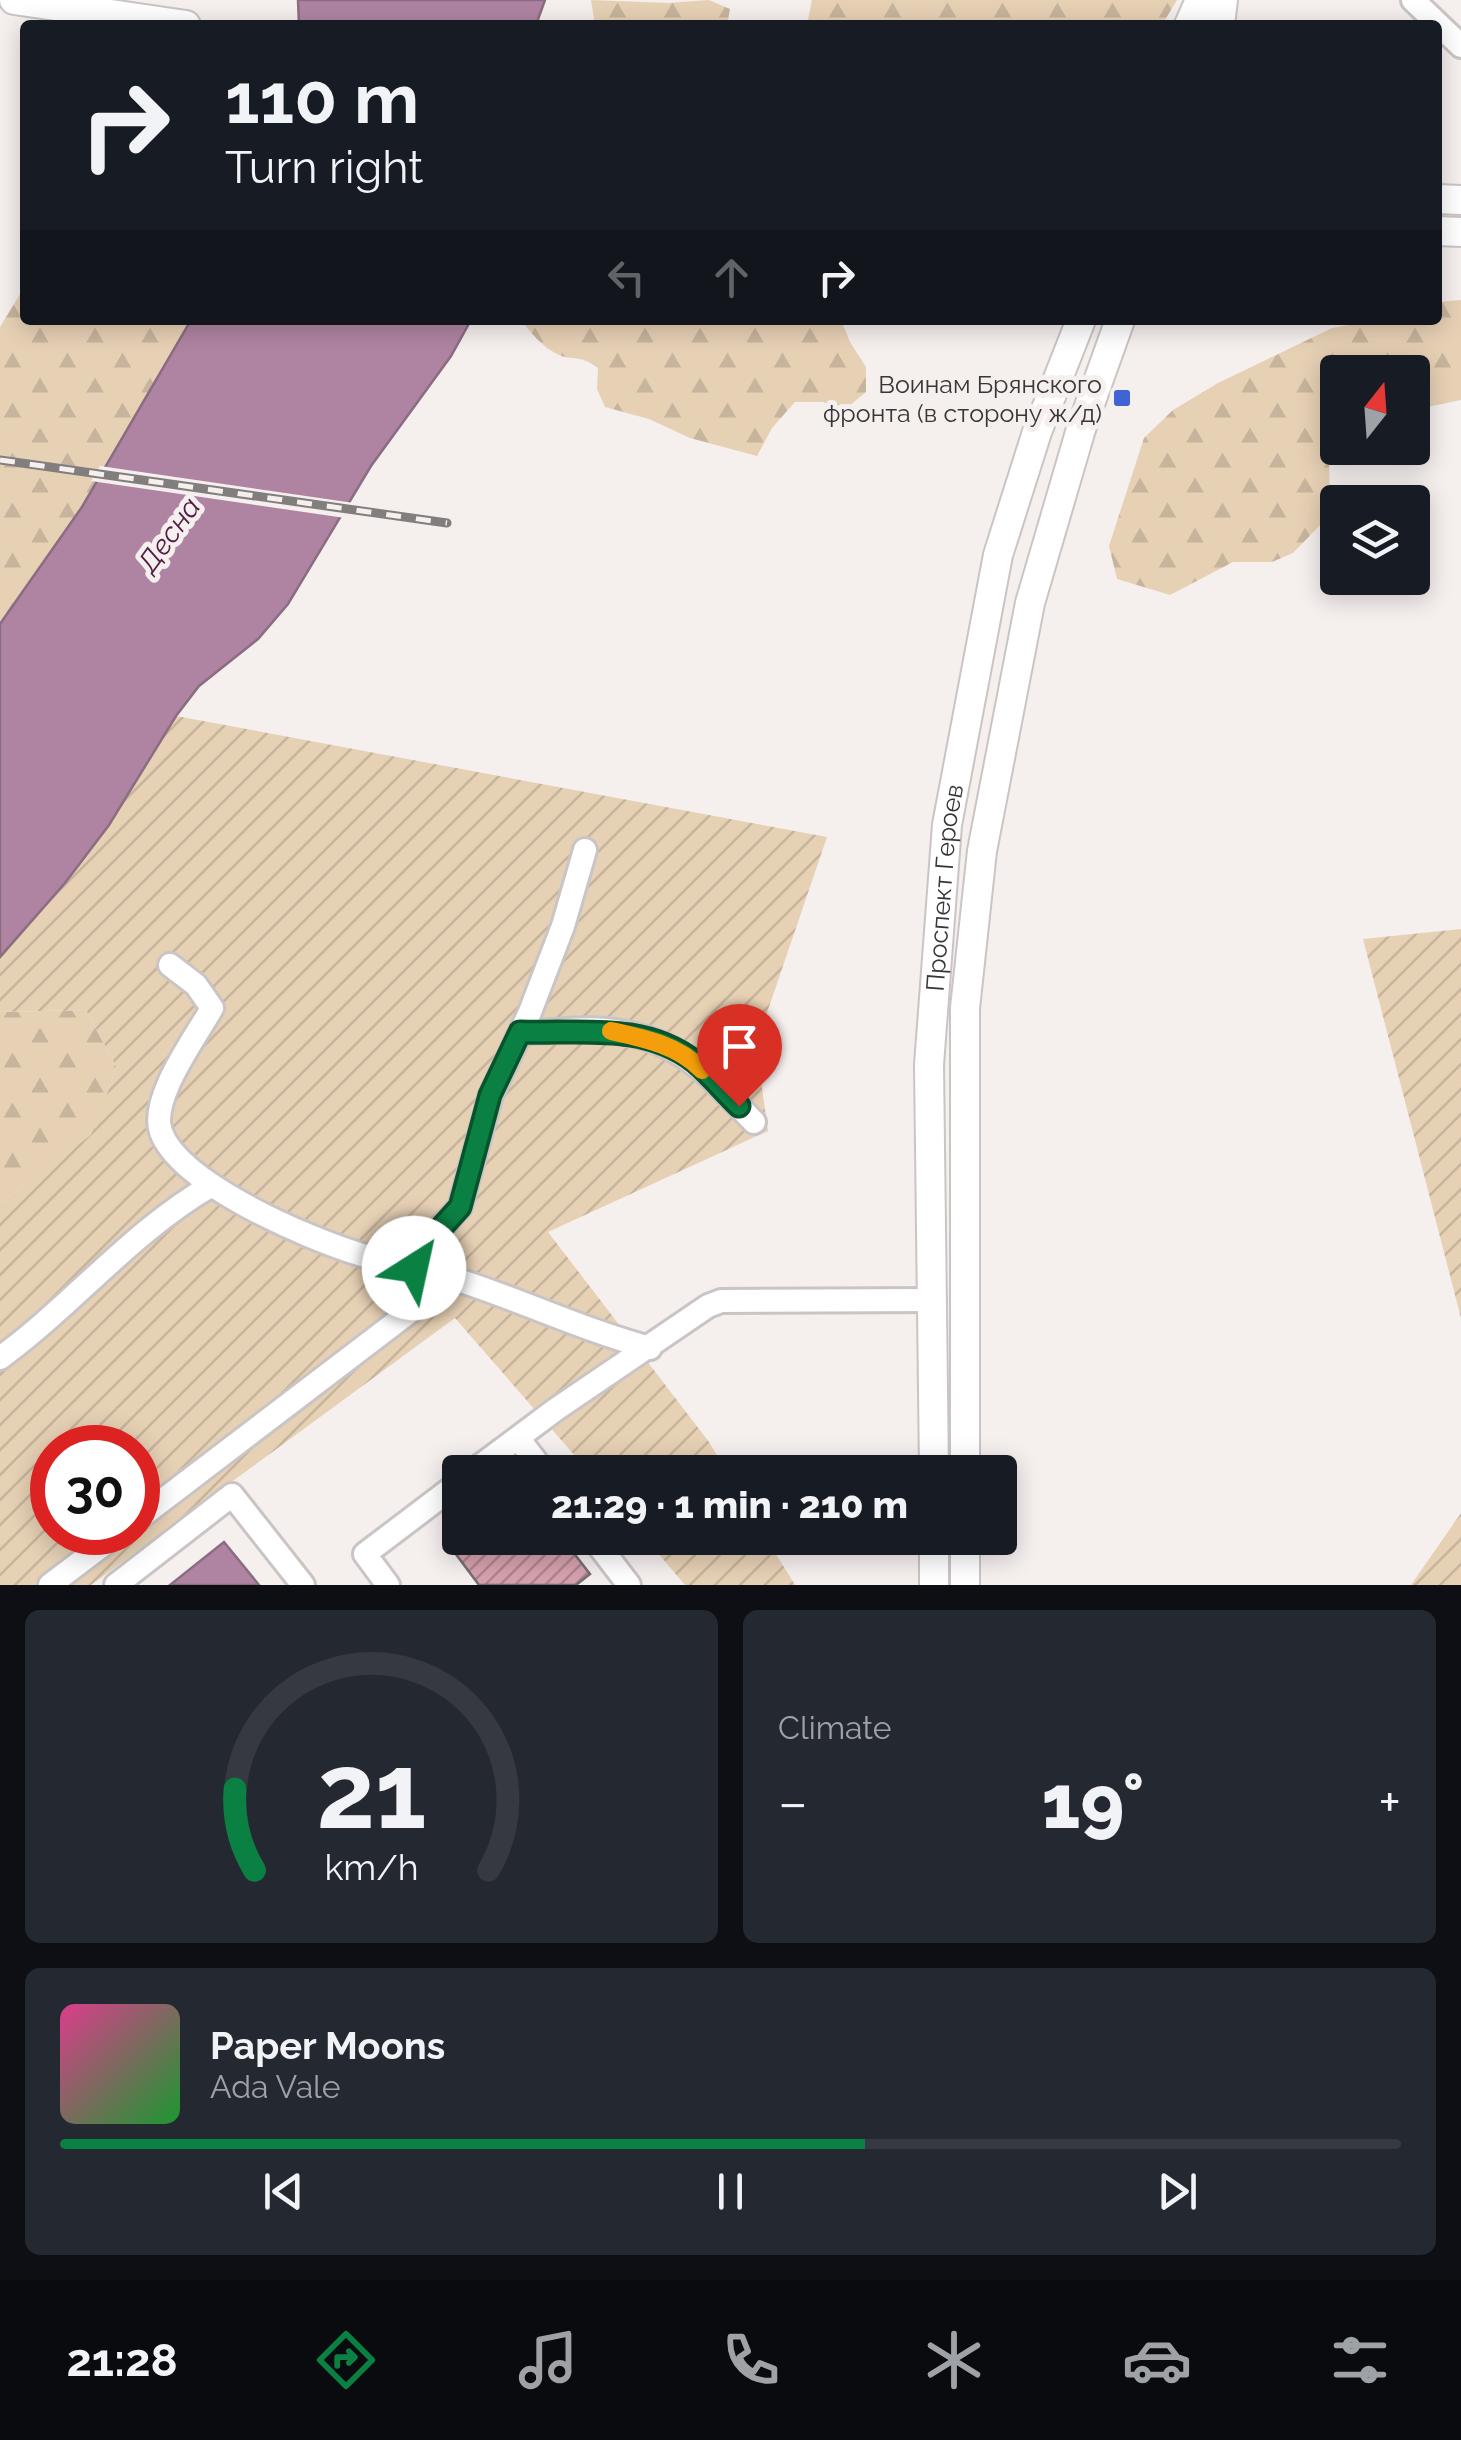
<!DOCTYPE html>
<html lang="en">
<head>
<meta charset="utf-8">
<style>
	body { margin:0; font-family:Raleway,sans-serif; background:#242831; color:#f1f3f6; height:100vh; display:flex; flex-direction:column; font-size:38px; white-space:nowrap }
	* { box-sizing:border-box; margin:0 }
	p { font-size:32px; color:#9ea1a6 }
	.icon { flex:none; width:55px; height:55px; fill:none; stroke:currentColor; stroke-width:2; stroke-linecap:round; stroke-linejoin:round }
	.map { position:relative; height:1585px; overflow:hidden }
	.sheet { display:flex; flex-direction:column; gap:25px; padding:25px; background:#0d0f14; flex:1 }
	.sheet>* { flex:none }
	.banner { position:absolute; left:20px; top:20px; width:1422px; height:305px; border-radius:10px; box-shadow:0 5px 25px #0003; background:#171b24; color:#f1f3f6; overflow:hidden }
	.needle { width:65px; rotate:17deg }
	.tools { position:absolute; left:1320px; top:355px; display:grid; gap:20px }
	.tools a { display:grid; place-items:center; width:110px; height:110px; border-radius:10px; background:#171b24; box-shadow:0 5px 25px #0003; font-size:50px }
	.speed { position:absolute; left:30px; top:1425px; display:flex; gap:20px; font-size:50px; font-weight:700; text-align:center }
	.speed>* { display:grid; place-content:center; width:130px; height:130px; border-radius:50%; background:#171b24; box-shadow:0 5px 25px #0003; line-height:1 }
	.speed .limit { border:15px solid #d22; background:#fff; color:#111 }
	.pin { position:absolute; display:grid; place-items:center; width:85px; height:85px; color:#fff; margin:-102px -42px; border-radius:50% 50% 50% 0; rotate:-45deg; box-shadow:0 0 10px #0007 }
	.pin .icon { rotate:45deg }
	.me { position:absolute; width:110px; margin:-55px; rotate:35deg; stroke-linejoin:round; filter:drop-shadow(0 0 8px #0008) }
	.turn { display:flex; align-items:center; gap:35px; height:210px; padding:0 40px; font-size:45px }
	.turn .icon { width:130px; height:130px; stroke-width:2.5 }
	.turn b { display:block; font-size:70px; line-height:85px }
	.lanes { display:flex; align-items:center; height:95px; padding:0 40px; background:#0003; justify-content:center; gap:50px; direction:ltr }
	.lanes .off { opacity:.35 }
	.big { font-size:75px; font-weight:800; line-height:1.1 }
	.sheet .card { flex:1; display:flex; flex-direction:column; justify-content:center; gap:15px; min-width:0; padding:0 35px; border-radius:15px; background:#242831 }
	.sheet .dial { align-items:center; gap:0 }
	.dial svg { height:260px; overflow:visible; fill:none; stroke:#363941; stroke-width:7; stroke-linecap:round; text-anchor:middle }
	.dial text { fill:#f1f3f6; stroke:none }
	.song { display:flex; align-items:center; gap:30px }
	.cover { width:120px; height:120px; border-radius:15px; background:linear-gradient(135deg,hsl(330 70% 55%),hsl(130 70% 35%)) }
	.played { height:10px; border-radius:5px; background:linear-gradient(90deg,#0b8043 60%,#363941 60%) }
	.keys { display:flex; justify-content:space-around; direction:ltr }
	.heat { display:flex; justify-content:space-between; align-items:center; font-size:55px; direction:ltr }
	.sheet .tiles { flex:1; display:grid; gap:25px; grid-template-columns:1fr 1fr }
	.card:last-child { grid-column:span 2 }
	.trip { position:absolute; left:442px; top:1455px; width:575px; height:100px; border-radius:10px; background:#171b24; box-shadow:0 5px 25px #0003; font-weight:800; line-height:100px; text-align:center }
	.dock { display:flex; height:160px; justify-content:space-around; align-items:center; background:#090b0e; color:#9ea1a6 }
	.dock .icon { width:70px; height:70px }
	.dock .active { color:#0b8043 }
	.dock b { font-size:45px; color:#f1f3f6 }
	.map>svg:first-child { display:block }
	.forest { fill:url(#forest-firs) }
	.garden { fill:url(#garden-furrows); fill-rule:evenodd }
	.water { fill:#af84a2; stroke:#8b6d82; stroke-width:2.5 }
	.pier { fill:#f5efee }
	.building { fill:url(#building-hatch); stroke:#736e6f; stroke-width:2.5 }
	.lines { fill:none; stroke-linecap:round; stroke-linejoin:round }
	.minor-casing { stroke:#cac5c4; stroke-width:28 }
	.major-casing { stroke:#cac5c4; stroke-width:32 }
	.minor { stroke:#fff; stroke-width:22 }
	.major { stroke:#fff; stroke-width:28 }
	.rail-casing { stroke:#827e7e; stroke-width:9 }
	.rail { stroke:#f5efee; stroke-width:5; stroke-dasharray:15; stroke-linecap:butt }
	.route-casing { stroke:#07532c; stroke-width:25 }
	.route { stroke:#0b8043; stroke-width:18 }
	.slow { stroke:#f59e0b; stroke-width:18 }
	.poi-dot { fill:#4064d6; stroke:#f5efee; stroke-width:4 }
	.labels { text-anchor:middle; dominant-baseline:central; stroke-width:10; stroke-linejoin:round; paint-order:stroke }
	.poi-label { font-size:25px; fill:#383636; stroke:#f5efee; text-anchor:end }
	.street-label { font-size:25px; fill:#383636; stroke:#f5efee }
	.water-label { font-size:28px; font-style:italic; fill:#511c44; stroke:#f5efee }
</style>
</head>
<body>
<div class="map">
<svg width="1461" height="1585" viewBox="0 0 1461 1585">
	<defs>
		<pattern id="forest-firs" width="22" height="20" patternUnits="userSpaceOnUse" patternTransform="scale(2.5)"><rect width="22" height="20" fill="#e7d1b5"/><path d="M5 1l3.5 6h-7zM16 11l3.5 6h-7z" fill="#c7b49c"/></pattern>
		<pattern id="garden-furrows" width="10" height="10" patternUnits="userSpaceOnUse" patternTransform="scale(2.5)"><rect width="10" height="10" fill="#e7d1b5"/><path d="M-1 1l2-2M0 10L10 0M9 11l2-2" fill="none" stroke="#c7b49c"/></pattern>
		<pattern id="building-hatch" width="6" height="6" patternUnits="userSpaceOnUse" patternTransform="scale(2.5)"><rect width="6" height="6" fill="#d6a1ae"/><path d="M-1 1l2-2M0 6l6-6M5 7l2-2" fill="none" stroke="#af848e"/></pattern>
	</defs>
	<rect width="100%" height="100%" fill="#f5efee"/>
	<path class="forest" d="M591,0L668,3L709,0L730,9L727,25H595Z
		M812,0H1177L1162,25H807Z
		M25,286V320H191L82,507L0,624V327Z
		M1461,300V400L1413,410L1412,372H1338L1337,434L1329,453L1330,515L1293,553L1272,562H1233L1170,595L1117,579L1109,546L1144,438L1173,410L1218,383L1332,328L1378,320H1438V302Z
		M521,320H841L850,342L866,367V392L843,411L823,402H795L772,428L757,456L690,438L649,419L605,407L597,389L598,368C577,353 576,362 559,355C542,347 532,334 521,320Z
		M86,1010L116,1066L96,1132L0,1203V1012Z"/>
	<path class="garden" d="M176,716L827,837L756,1045L768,1131L548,1232L709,1442L727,1472H589L455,1318L91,1585H0V1203L95,1132L116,1066L86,1010L0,1012V957L65,883L109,825ZM52,1448H138V1532H52Z
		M1461,929V1318L1363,939Z
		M1461,1513V1585H1411Z
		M645,1538H766L795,1585H685Z"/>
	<path class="water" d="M298,0H545L536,25H299Z
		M191,320H471L451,356L371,466L288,604L258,639L199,686L176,716L109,825L65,883L0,957V624L82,507Z
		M224,1542L259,1585H170Z"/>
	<path class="pier" d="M100,466L354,503L345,518L91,481Z"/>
	<path class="building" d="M458,1538H562L590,1574L576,1585H479L449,1545Z"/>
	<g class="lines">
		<g class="minor-casing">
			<path id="minor" d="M1413,0L1461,46
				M170,965L196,985L212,1008C196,1037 149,1099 161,1132C180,1184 307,1238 359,1254C390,1264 423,1269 455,1279C521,1300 583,1330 650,1348
				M521,1032C549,1033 579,1027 606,1030C679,1037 707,1074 754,1122
				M413,1268L441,1228L460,1207L491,1095L530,1012L563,926L585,850
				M0,1358C74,1304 132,1231 212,1185
				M518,1438L544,1472
				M472,1472L555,1410L708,1306L721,1301L934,1300
				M138,1519L454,1278
				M593,1538L629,1585
				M50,1585L120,1532
				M116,1585L232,1495L303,1585
				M388,1585L365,1554L460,1482"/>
		</g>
		<g class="major-casing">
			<g id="major">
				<path d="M14,0L186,25"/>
				<path d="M1189,25L1200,0"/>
				<path d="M1220,25L1223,0"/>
				<path d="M1438,199L1461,200"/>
				<path d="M1438,231L1461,232"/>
				<path id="s1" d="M934,1472L929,1065L947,825L998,555L1037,432L1081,320"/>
				<path d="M965,1472V1008L982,851L1030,603L1081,429L1120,320"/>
				<path d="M934,1538V1585"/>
				<path d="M965,1585V1538"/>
			</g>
		</g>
		<use href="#minor" class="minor"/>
		<use href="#major" class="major"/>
		<g class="rail-casing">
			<path id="rail" d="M0,460L447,523"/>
		</g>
		<use href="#rail" class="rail"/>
	</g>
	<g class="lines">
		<g class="route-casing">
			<path id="route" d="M414,1268L441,1228L460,1207L490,1095L520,1032C579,1034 645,1022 695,1062C711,1075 724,1092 739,1106"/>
		</g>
		<use href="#route" class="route"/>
		<path class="slow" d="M611,1031C643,1038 678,1045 702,1070"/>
	</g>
	<rect class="poi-dot" x="1112" y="388" width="20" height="20" rx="5"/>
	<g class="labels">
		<g class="poi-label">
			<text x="1102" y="384">Воинам Брянского<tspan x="1102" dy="29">фронта (в сторону ж/д)</tspan></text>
		</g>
		<g class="street-label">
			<text stroke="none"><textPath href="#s1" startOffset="585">Проспект Героев</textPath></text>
		</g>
		<g class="water-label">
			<text transform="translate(169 535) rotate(-54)">Десна</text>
		</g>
	</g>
</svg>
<div class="tools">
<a><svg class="needle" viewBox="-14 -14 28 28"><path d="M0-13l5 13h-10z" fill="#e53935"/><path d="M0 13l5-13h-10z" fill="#9ea1a6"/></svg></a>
<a><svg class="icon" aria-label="layers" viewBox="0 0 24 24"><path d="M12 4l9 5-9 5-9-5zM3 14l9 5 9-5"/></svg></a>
</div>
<div class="speed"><div class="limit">30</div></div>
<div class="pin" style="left:739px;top:1106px;background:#d93025"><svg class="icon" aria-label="arrive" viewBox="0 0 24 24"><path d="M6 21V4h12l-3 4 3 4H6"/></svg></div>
<svg class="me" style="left:414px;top:1268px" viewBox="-20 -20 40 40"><circle r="19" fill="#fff"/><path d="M0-13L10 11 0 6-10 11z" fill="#0b8043"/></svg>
<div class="trip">21:29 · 1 min · 210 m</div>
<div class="banner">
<div class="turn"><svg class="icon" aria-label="right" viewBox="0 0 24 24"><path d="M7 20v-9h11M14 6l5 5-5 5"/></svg><div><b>110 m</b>Turn right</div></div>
<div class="lanes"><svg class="icon off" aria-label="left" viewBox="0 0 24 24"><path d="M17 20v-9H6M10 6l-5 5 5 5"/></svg><svg class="icon off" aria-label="ahead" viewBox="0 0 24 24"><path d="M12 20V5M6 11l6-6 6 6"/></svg><svg class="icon" aria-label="right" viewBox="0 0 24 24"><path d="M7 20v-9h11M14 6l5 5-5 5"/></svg></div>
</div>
</div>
<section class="sheet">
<div class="tiles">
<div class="card dial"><svg viewBox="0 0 100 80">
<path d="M14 69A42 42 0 1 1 86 69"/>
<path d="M14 69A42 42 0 0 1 8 44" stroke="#0b8043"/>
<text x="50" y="56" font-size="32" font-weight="700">21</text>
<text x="50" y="72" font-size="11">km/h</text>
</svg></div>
<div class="card"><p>Climate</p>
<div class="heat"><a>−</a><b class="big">19°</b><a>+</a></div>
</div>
<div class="card">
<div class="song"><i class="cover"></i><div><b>Paper Moons</b><p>Ada Vale</p></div></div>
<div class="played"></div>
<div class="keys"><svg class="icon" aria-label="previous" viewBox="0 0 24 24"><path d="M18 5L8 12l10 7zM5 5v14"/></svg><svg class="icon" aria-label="pause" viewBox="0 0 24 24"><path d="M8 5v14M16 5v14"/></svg><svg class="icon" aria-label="next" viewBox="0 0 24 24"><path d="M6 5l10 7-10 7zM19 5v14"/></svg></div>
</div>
</div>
</section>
<nav class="dock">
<b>21:28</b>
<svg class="icon active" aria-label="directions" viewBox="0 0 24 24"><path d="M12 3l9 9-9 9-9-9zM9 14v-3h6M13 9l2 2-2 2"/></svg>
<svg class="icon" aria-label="music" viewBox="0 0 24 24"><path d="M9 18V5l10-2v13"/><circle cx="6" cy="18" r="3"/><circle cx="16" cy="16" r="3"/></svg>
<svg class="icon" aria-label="phone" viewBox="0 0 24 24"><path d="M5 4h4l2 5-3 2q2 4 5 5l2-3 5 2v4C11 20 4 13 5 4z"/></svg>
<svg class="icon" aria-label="climate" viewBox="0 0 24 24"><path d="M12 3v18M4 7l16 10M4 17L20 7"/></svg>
<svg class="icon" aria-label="car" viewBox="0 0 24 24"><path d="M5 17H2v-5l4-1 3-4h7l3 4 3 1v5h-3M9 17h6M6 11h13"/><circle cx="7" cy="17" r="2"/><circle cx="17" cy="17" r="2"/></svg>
<svg class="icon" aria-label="filters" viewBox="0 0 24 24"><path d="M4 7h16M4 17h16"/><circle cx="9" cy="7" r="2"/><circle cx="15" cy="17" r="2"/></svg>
</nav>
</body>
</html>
